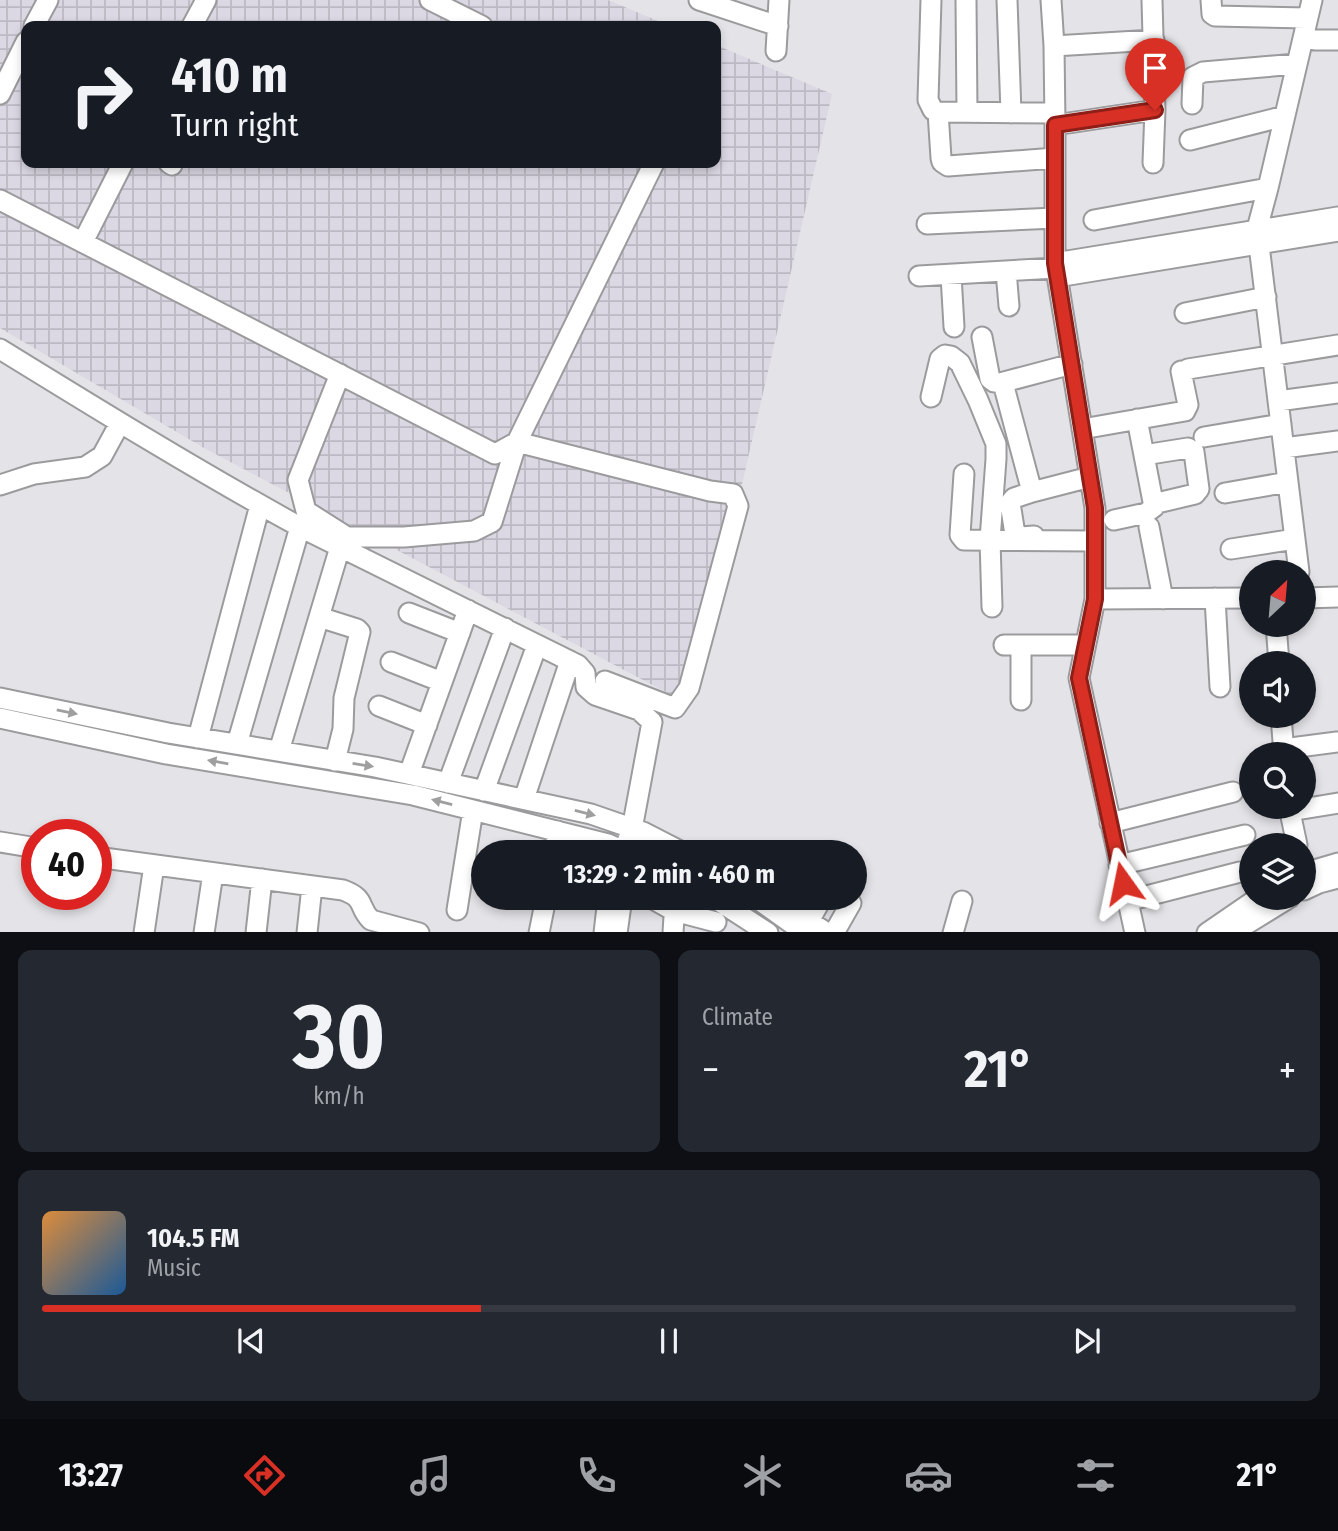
<!DOCTYPE html>
<html lang="en">
<head>
<meta charset="utf-8">
<style>
	body { margin:0; font-family:"Fira Sans Condensed",sans-serif; background:#242831; color:#f1f3f6; height:100vh; display:flex; flex-direction:column; font-size:26px; white-space:nowrap }
	* { box-sizing:border-box; margin:0 }
	p { font-size:23px; color:#9ea1a6 }
	.icon { flex:none; width:38px; height:38px; fill:none; stroke:currentColor; stroke-width:2; stroke-linecap:round; stroke-linejoin:round }
	.map { position:relative; height:932px; overflow:hidden }
	.panel { display:flex; flex-direction:column; gap:18px; padding:18px; background:#0d0f14; flex:1 }
	.panel>* { flex:none }
	.guide { position:absolute; left:21px; top:21px; width:700px; height:147px; border-radius:14px; box-shadow:0 4px 10px #0003; background:#171b24; color:#f1f3f6; overflow:hidden }
	.needle { width:46px; rotate:26deg }
	.tools { position:absolute; left:1239px; top:560px; display:grid; gap:14px }
	.tools a { display:grid; place-items:center; width:77px; height:77px; border-radius:50%; background:#171b24; box-shadow:0 4px 10px #0003; font-size:35px }
	.speed { position:absolute; left:21px; top:819px; display:flex; gap:14px; font-size:35px; font-weight:700; text-align:center }
	.speed>* { display:grid; place-content:center; width:91px; height:91px; border-radius:50%; background:#171b24; box-shadow:0 4px 10px #0003; line-height:1 }
	.speed .limit { border:10px solid #d22; background:#fff; color:#111 }
	.pin { position:absolute; display:grid; place-items:center; width:60px; height:60px; color:#fff; margin:-72px -30px; border-radius:50% 50% 50% 0; rotate:-45deg; box-shadow:0 0 7px #0007 }
	.pin .icon { rotate:45deg }
	.me { position:absolute; width:77px; margin:-38px; rotate:348deg; stroke-linejoin:round; filter:drop-shadow(0 0 5px #0008) }
	.turn { display:flex; align-items:center; gap:24px; height:147px; padding:0 35px; font-size:32px }
	.turn .icon { width:91px; height:91px; stroke-width:2.5 }
	.turn b { display:block; font-size:49px; line-height:60px }
	.big { font-size:52px; font-weight:700; line-height:1.1 }
	.panel .card { flex:1; display:flex; flex-direction:column; justify-content:center; gap:10px; min-width:0; padding:0 24px; border-radius:14px; background:#242831 }
	.panel .dial { align-items:center; gap:0 }
	.dial b { font-size:91px; line-height:1 }
	.song { display:flex; align-items:center; gap:21px }
	.cover { width:84px; height:84px; border-radius:10px; background:linear-gradient(135deg,hsl(30 70% 55%),hsl(210 70% 35%)) }
	.played { height:7px; border-radius:4px; background:linear-gradient(90deg,#d93025 35%,#363941 35%) }
	.keys { display:flex; justify-content:space-around; direction:ltr }
	.heat { display:flex; justify-content:space-between; align-items:center; font-size:38px; direction:ltr }
	.panel .tiles { flex:1; display:grid; gap:18px; grid-template-columns:1fr 1fr }
	.card:last-child { grid-column:span 2 }
	.trip { position:absolute; left:471px; top:840px; width:396px; height:70px; border-radius:35px; background:#171b24; box-shadow:0 4px 10px #0003; font-weight:700; line-height:70px; text-align:center }
	.dock { display:flex; height:112px; justify-content:space-around; align-items:center; background:#090b0e; color:#9ea1a6 }
	.dock .icon { width:49px; height:49px }
	.dock .on { color:#d93025 }
	.dock b { font-size:32px; color:#f1f3f6 }
	.map>svg:first-child { display:block }
	.industrial { fill:url(#industrial-grid) }
	.lines { fill:none; stroke-linecap:round; stroke-linejoin:round }
	.minor-casing { stroke:#9b9a9d; stroke-width:23 }
	.minor { stroke:#fff; stroke-width:19 }
	.oneway { fill:#9f9fa0 }
	.route-casing { stroke:#8d1f18; stroke-width:18 }
	.route { stroke:#d93025; stroke-width:12 }
</style>
</head>
<body>
<div class="map">
<svg width="1338" height="933" viewBox="0 0 1338 933">
	<defs>
		<pattern id="industrial-grid" width="8" height="8" patternUnits="userSpaceOnUse" patternTransform="scale(1.75)"><rect width="8" height="8" fill="#dcd8e3"/><path d="M0 4h8M4 0v8" fill="none" stroke="#bdb9c3"/></pattern>
	</defs>
	<rect width="100%" height="100%" fill="#e4e3e7"/>
	<path class="industrial" d="M0,0H608L670,26H26V163H716V45L832,94L713,610L677,698L204,448L0,328Z"/>
	<g class="lines">
		<g class="minor-casing">
			<path id="minor" d="M430,0L482,26
				M699,0L778,26
				M931,0L928,100L933,110L938,112L1054,113
				M966,0L967,112
				M1007,0L1011,113
				M1051,0L1054,46L1055,125V263L1095,508V599L1079,678L1135,933
				M1152,0L1155,110
				M1211,0L1212,14L1215,16L1307,18
				M34,26L48,0
				M192,26L206,0
				M1315,40H1338
				M1054,46L1154,40
				M776,51L779,0
				M0,94L26,42
				M1192,104L1193,77L1203,72L1297,64
				M938,112L941,158L942,162L948,166L1055,158
				M1055,125L1155,110L1153,163
				M1190,140L1285,116
				M169,163L172,165
				M0,200L495,454L517,442L654,163
				M1094,220L1268,188
				M927,224L1055,218
				M83,242L123,163
				M1055,263L1338,217
				M1006,271L1009,306
				M951,275L954,327
				M919,276L1056,268
				M1057,277L1338,231
				M1185,313L1266,297
				M982,337L990,379L994,382L1000,383L1072,364
				M0,349C99,410 198,471 300,527L578,665L585,673L586,687L595,695L639,710L652,722L632,829L623,852
				M1188,369L1338,345
				M340,374L298,480L306,511L347,537H404L474,531L492,522L517,442L710,491L733,494L738,506L689,688L675,708L605,681
				M1003,383L1032,492L1090,477
				M931,397L940,359L945,355L951,356L960,363L978,400L996,444V459L990,540L992,607
				M1278,401L1338,393
				M1082,429L1185,411L1188,405L1181,371
				M1204,437L1281,424
				M1284,448L1338,441
				M1144,455L1188,448L1194,452L1199,489L1195,494L1153,504
				M964,474L960,535L964,540L1095,541
				M0,485L34,474L85,467L102,456L120,423
				M1032,492L1014,498L1010,503L1015,534L1021,537L1034,536
				M1225,493L1288,482
				M1114,520L1146,513L1154,507L1137,419
				M1149,527L1163,599
				M1231,549L1295,539
				M1299,572L1257,229L1268,188L1312,0
				M1215,598L1220,687
				M1304,598L1338,597
				M1095,599L1251,598
				M409,613L460,633
				M319,617L357,629L360,632L344,698L343,729L335,761
				M1276,625L1279,663
				M1004,645H1085
				M1021,645V700
				M391,662L442,682
				M0,698L168,733L375,767L591,814L643,832L682,852
				M379,706L427,725
				M1281,716L1284,754
				M0,718L166,754L413,795L608,844L626,852
				M198,738L260,505
				M237,744L300,527
				M1283,749L1337,742
				M279,751L340,547
				M409,774L468,610
				M448,783L505,628
				M484,791L537,645
				M524,799L570,661
				M1289,807L1297,845
				M1290,811L1338,803
				M1110,823L1233,792
				M0,842L37,848
				M554,852L558,831
				M96,857L343,890C367,899 357,906 371,920L419,933
				M1119,865L1245,835
				M1304,873L1338,863
				M1304,890L1319,883L1338,878
				M651,898L674,911L716,922
				M714,898L768,933
				M756,898L805,933
				M779,898L781,903L827,933
				M1127,901L1240,872
				M457,910L473,810
				M809,921L822,898
				M144,933L154,865
				M204,933L213,873
				M256,933L262,879
				M307,933L312,886
				M539,933L546,898
				M604,933L608,898
				M617,933L622,898
				M673,933L675,899
				M834,933L851,903L845,898
				M953,933L962,901
				M1207,933L1258,898
				M1232,933L1289,898"/>
		</g>
		<use href="#minor" class="minor"/>
	</g>
	<defs><path id="oneway-solid" d="M-6-.8H1V-3.2L6.5 0L1 3.2V.8H-6Z" transform="scale(1.75)"/></defs>
	<g class="oneway">
		<use href="#oneway-solid" transform="translate(67 712) rotate(12)"/>
		<use href="#oneway-solid" transform="translate(218 762) rotate(-170)"/>
		<use href="#oneway-solid" transform="translate(363 765) rotate(9)"/>
		<use href="#oneway-solid" transform="translate(442 802) rotate(-166)"/>
		<use href="#oneway-solid" transform="translate(585 813) rotate(14)"/>
	</g>
	<g class="lines">
		<g class="route-casing">
			<path id="route" d="M1123,883L1079,678L1095,599V508L1055,263V125L1155,110"/>
		</g>
		<use href="#route" class="route"/>
	</g>
</svg>
<div class="tools">
<a><svg class="needle" viewBox="-14 -14 28 28"><path d="M0-13l5 13h-10z" fill="#e53935"/><path d="M0 13l5-13h-10z" fill="#9ea1a6"/></svg></a>
<a><svg class="icon" aria-label="sound" viewBox="0 0 24 24"><path d="M4 9h4l5-4v14l-5-4H4zM17 9q2 3 0 6"/></svg></a>
<a><svg class="icon" aria-label="search" viewBox="0 0 24 24"><circle cx="10" cy="10" r="6"/><path d="M15 15l6 6"/></svg></a>
<a><svg class="icon" aria-label="layers" viewBox="0 0 24 24"><path d="M12 4l9 5-9 5-9-5zM3 14l9 5 9-5"/></svg></a>
</div>
<div class="speed"><div class="limit">40</div></div>
<div class="pin" style="left:1155px;top:110px;background:#d93025"><svg class="icon" aria-label="arrive" viewBox="0 0 24 24"><path d="M6 21V4h12l-3 4 3 4H6"/></svg></div>
<svg class="me" style="left:1123px;top:883px" viewBox="-20 -20 40 40"><path d="M0-17L14 15 0 8-14 15z" fill="#d93025" stroke="#fff" stroke-width="4"/></svg>
<div class="trip">13:29 · 2 min · 460 m</div>
<div class="guide">
<div class="turn"><svg class="icon" aria-label="right" viewBox="0 0 24 24"><path d="M7 20v-9h11M14 6l5 5-5 5"/></svg><div><b>410 m</b>Turn right</div></div>
</div>
</div>
<section class="panel">
<div class="tiles">
<div class="card dial"><b>30</b><p>km/h</p></div>
<div class="card"><p>Climate</p>
<div class="heat"><a>−</a><b class="big">21°</b><a>+</a></div>
</div>
<div class="card">
<div class="song"><i class="cover"></i><div><b>104.5 FM</b><p>Music</p></div></div>
<div class="played"></div>
<div class="keys"><svg class="icon" aria-label="previous" viewBox="0 0 24 24"><path d="M18 5L8 12l10 7zM5 5v14"/></svg><svg class="icon" aria-label="pause" viewBox="0 0 24 24"><path d="M8 5v14M16 5v14"/></svg><svg class="icon" aria-label="next" viewBox="0 0 24 24"><path d="M6 5l10 7-10 7zM19 5v14"/></svg></div>
</div>
</div>
</section>
<nav class="dock">
<b>13:27</b>
<svg class="icon on" aria-label="directions" viewBox="0 0 24 24"><path d="M12 3l9 9-9 9-9-9zM9 14v-3h6M13 9l2 2-2 2"/></svg>
<svg class="icon" aria-label="music" viewBox="0 0 24 24"><path d="M9 18V5l10-2v13"/><circle cx="6" cy="18" r="3"/><circle cx="16" cy="16" r="3"/></svg>
<svg class="icon" aria-label="phone" viewBox="0 0 24 24"><path d="M5 4h4l2 5-3 2q2 4 5 5l2-3 5 2v4C11 20 4 13 5 4z"/></svg>
<svg class="icon" aria-label="climate" viewBox="0 0 24 24"><path d="M12 3v18M4 7l16 10M4 17L20 7"/></svg>
<svg class="icon" aria-label="car" viewBox="0 0 24 24"><path d="M5 17H2v-5l4-1 3-4h7l3 4 3 1v5h-3M9 17h6M6 11h13"/><circle cx="7" cy="17" r="2"/><circle cx="17" cy="17" r="2"/></svg>
<svg class="icon" aria-label="filters" viewBox="0 0 24 24"><path d="M4 7h16M4 17h16"/><circle cx="9" cy="7" r="2"/><circle cx="15" cy="17" r="2"/></svg>
<b>21°</b>
</nav>
</body>
</html>
